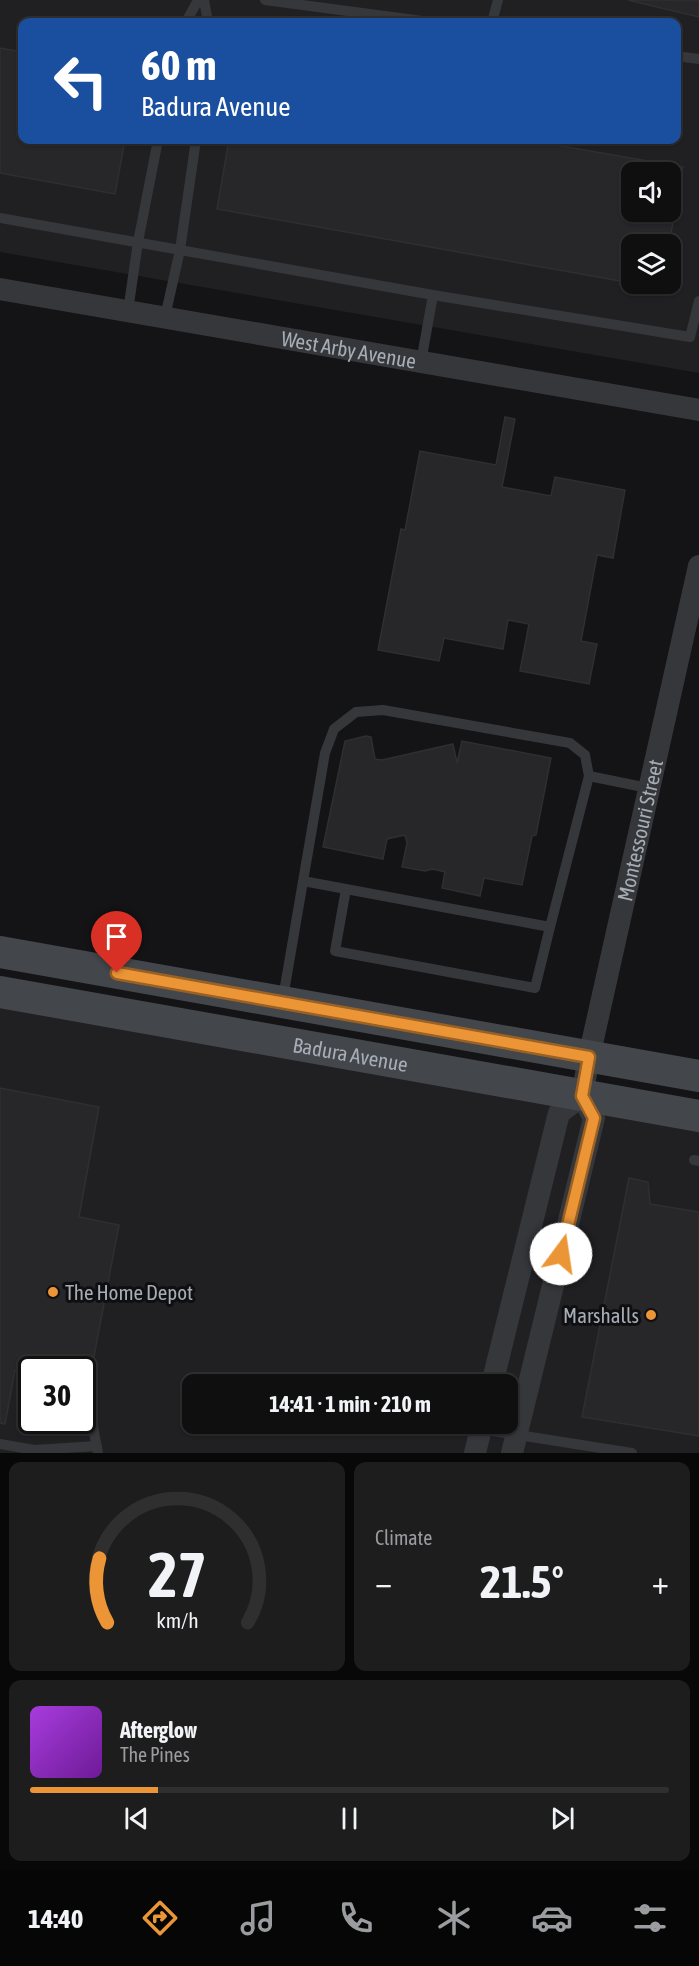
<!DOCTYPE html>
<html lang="en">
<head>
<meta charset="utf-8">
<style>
	body { margin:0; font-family:"Asap Condensed",sans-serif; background:#1d1d1e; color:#f1f3f6; height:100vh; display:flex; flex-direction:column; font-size:22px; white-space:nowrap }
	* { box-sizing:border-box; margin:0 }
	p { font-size:20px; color:#9b9c9f }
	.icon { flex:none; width:33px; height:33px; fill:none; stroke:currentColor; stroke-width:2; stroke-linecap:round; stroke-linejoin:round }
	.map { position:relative; height:1453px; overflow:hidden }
	.panel { display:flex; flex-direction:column; gap:9px; padding:9px; background:#080809; flex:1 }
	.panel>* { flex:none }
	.guide { position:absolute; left:18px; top:18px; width:663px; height:126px; border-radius:12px; box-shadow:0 2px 4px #0004,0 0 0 2px #2f2f30; background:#1a4fa0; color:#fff; overflow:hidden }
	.tools { position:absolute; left:621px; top:162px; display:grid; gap:12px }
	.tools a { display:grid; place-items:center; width:60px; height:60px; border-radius:12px; background:#0f0f10; box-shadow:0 2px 4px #0004,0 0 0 2px #2f2f30; font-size:30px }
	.speed { position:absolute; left:18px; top:1356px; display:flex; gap:12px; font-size:30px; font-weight:700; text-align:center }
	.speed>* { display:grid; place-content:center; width:78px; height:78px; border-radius:50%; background:#0f0f10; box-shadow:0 2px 4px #0004,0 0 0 2px #2f2f30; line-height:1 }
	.speed .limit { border:3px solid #111; border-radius:9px; background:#fff; color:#111 }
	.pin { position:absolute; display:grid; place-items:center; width:51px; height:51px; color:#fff; margin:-62px -26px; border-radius:50% 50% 50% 0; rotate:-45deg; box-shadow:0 0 6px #0007 }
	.pin .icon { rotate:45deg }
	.me { position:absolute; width:66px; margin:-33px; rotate:14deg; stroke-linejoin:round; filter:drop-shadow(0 0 4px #0008) }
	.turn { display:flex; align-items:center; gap:21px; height:126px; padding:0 24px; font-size:27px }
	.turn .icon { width:78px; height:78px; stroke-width:2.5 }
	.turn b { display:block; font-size:42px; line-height:51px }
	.big { font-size:45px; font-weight:700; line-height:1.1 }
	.panel .tile { flex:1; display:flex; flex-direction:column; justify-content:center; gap:9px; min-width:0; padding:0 21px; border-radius:12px; background:#1d1d1e }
	.panel .dial { align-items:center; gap:0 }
	.dial svg { height:156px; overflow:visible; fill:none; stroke:#2f2f30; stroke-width:7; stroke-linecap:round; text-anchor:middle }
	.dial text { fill:#f1f3f6; stroke:none }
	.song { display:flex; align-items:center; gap:18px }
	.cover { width:72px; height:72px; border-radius:9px; background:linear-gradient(135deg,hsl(280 70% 55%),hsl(280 70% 35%)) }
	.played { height:6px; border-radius:3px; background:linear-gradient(90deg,#eb9537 20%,#2f2f30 20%) }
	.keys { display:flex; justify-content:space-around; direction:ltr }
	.heat { display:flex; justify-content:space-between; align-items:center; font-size:33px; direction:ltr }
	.panel .tiles { flex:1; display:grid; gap:9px; grid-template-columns:1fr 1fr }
	.tile:last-child { grid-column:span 2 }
	.trip { position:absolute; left:182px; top:1374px; width:336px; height:60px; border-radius:12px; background:#0f0f10; box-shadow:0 2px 4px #0004,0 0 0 2px #2f2f30; font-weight:700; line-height:60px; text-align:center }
	.tab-bar { display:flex; height:96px; justify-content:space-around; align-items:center; background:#060606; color:#9b9c9f }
	.tab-bar .icon { width:42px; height:42px }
	.tab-bar .active { color:#eb9537 }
	.tab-bar b { font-size:27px; color:#f1f3f6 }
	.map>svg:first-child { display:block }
	.built { fill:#202023; fill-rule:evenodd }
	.building { fill:#27272a; stroke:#2e2f32; stroke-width:1.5; fill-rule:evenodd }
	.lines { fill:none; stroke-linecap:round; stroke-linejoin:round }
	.lane { stroke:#35373b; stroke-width:10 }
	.street { stroke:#35373b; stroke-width:22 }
	.secondary { stroke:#43464b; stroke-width:32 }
	.route-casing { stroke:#996124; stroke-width:15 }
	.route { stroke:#eb9537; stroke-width:10 }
	.poi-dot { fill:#eb9537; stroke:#0f0f11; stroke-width:2 }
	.labels { text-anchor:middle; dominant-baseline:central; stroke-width:6; stroke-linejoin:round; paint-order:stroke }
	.street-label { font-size:21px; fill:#a6adb6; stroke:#0f0f11 }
	.poi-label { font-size:21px; fill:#a6adb6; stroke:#0f0f11; text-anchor:start }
</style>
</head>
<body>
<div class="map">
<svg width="699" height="1453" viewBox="0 0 699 1453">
	<rect width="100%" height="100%" fill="#141416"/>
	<path class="built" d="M0,0H699V373L0,252ZM22,22H676V140H22ZM632,172H670V212H632ZM632,244H670V284H632Z
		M0,1007L699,1131V1453H0ZM32,1370H82V1420H32ZM192,1384H507V1424H192Z"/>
	<path class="building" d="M628,0H699V17Z
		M0,48L22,52V140H125L115,194L0,173Z
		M229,140H527L683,167L669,244H632V283L217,209ZM632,172H670V212H632Z
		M635,284H662L661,288Z
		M505,417L515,419L502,487L551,496L555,477L625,490L613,558L597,555L581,641L597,644L589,684L520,671L529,624L508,620L503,649L444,638L439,661L378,650L401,529L405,530L420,451L496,465Z
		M366,736L371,737L375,759L382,760L453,744L457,763L462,741L551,758L536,835L532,836L522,885L484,878L480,896L442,888L445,872L433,869L425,871L402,867L407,843L405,835L387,839L383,859L323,847L345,741Z
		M0,1088L99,1107L79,1217L119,1225L92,1367L54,1360L52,1370H32V1373L15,1370L5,1424L0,1423Z
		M629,1178L648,1182L650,1204L699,1212V1436L582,1417Z"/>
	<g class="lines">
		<path class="lane" d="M204,0L208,22
			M265,0L430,22
			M186,22L198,0
			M492,22L498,0
			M676,56L699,59
			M0,218L433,295
			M128,311L138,242L158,140
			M165,317L180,250L196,140
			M421,362L433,295L690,337L699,301
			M303,881L550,927L589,776
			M346,889L335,951L535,988L550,927
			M283,998L325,753L334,729L356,712L383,710L570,743L585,755L589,776L648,788
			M694,1160L699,1161
			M93,1427L98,1453
			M480,1429L632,1453
			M0,1444L34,1450L97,1446"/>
		<g class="street">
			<path id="s1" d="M0,289L699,410"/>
			<path d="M492,1384L559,1113L582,1096"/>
			<path d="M475,1453L482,1424"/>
			<path id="s2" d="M512,1453L594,1118L582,1096L589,1057L699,566"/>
		</g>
		<g class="secondary">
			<path d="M0,952L699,1076"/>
			<path id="s3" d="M0,992L699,1116"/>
		</g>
	</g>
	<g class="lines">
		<g class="route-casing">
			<path id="route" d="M117,973L589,1057L582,1096L594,1118L561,1254"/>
		</g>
		<use href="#route" class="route"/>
	</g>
	<g class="poi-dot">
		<circle cx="53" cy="1292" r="6"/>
		<circle cx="651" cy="1315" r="6"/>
	</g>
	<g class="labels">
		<g class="street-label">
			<text stroke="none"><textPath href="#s1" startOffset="354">West Arby Avenue</textPath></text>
			<text stroke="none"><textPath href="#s2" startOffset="642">Montessouri Street</textPath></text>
			<text stroke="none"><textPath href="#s3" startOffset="356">Badura Avenue</textPath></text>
		</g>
		<g class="poi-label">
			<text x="65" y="1292">The Home Depot</text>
			<text x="639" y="1315" text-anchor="end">Marshalls</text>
		</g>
	</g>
</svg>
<div class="tools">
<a><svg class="icon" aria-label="sound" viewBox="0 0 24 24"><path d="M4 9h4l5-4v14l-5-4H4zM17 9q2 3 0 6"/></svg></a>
<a><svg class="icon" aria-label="layers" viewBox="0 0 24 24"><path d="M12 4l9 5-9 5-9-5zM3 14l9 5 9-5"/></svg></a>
</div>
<div class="speed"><div class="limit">30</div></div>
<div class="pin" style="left:117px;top:973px;background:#d93025"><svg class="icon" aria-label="arrive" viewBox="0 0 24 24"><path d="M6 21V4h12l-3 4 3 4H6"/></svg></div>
<svg class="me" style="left:561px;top:1254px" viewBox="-20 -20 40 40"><circle r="19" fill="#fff"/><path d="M0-13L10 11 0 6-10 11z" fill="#eb9537"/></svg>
<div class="trip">14:41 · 1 min · 210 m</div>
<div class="guide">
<div class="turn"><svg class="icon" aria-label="left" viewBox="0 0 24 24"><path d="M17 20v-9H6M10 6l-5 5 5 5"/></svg><div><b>60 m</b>Badura Avenue</div></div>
</div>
</div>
<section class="panel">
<div class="tiles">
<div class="tile dial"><svg viewBox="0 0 100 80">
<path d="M14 69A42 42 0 1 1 86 69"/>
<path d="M14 69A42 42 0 0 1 10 36" stroke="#eb9537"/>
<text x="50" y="56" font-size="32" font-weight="700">27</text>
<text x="50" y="72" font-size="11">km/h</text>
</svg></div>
<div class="tile"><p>Climate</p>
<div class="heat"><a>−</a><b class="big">21.5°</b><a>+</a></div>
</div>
<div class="tile">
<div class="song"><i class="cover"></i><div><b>Afterglow</b><p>The Pines</p></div></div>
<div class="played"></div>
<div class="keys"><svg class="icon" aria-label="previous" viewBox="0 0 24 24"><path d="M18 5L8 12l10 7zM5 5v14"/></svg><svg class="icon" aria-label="pause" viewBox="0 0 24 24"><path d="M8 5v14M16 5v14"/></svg><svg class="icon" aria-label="next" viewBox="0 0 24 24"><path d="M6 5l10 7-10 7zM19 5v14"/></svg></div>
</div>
</div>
</section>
<nav class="tab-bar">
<b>14:40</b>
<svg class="icon active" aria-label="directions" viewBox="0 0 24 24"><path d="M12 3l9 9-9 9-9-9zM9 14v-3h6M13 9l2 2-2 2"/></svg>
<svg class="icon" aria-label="music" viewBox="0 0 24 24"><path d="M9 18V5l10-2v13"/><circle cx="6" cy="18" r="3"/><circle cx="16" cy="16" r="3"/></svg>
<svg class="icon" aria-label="phone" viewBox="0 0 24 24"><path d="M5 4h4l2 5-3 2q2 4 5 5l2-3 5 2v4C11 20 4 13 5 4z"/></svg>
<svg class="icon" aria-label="climate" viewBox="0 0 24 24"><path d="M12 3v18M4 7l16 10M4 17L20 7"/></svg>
<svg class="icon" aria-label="car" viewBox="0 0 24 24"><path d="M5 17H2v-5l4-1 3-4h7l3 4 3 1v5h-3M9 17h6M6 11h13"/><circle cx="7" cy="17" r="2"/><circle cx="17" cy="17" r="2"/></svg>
<svg class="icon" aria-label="filters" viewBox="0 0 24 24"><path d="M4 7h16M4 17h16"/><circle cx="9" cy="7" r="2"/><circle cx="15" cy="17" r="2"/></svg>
</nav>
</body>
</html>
